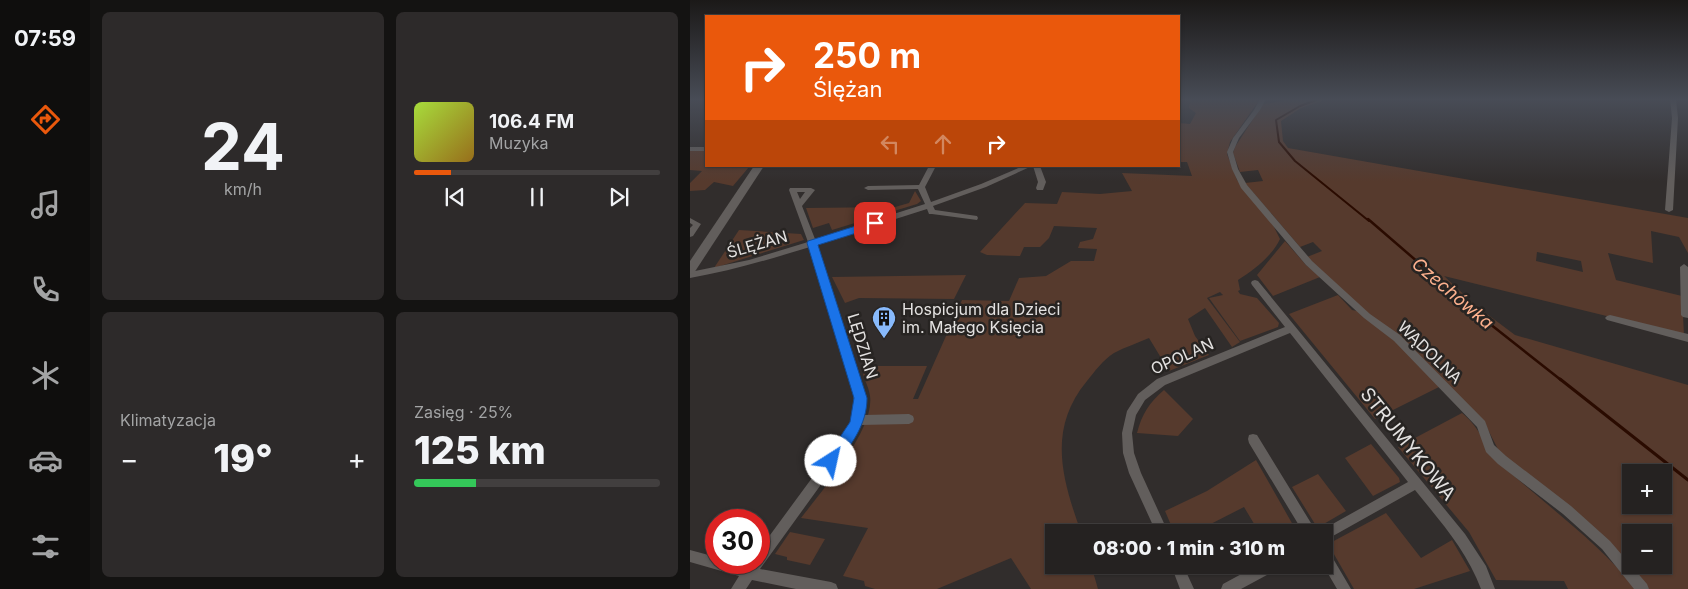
<!DOCTYPE html>
<html lang="pl">
<head>
<meta charset="utf-8">
<style>
	body { margin:0; font-family:Inter,sans-serif; background:#2d2a2a; color:#f1f3f6; height:100vh; display:flex; flex-direction:column; font-size:19px; white-space:nowrap }
	* { box-sizing:border-box; margin:0 }
	p { font-size:16px; color:#a3a4a5 }
	.icon { flex:none; width:28px; height:28px; fill:none; stroke:currentColor; stroke-width:2; stroke-linecap:round; stroke-linejoin:round }
	.map { position:relative; flex:1; overflow:hidden }
	.sheet { display:flex; flex-direction:column; gap:12px; padding:12px; background:#141312; width:600px }
	.sheet>* { flex:none }
	.guide { position:absolute; left:15px; top:15px; width:475px; height:152px; border-radius:0px; box-shadow:0 1px 4px #0004,0 0 0 1px #423f3f; background:#ea580c; color:#fff; overflow:hidden }
	.controls { position:absolute; left:932px; top:464px; display:grid; gap:10px }
	.controls a { display:grid; place-items:center; width:50px; height:50px; border-radius:0px; background:#252221; box-shadow:0 1px 4px #0004,0 0 0 1px #423f3f; font-size:25px }
	.speed { position:absolute; left:15px; top:509px; display:flex; gap:10px; font-size:25px; font-weight:700; text-align:center }
	.speed>* { display:grid; place-content:center; width:65px; height:65px; border-radius:50%; background:#252221; box-shadow:0 1px 4px #0004,0 0 0 1px #423f3f; line-height:1 }
	.speed .limit { border:8px solid #d22; background:#fff; color:#111 }
	.pin { position:absolute; display:grid; place-items:center; width:42px; height:42px; color:#fff; margin:-21px; border-radius:10px; box-shadow:0 2px 8px #0006 }
	.me { position:absolute; width:55px; margin:-28px; rotate:35deg; stroke-linejoin:round; filter:drop-shadow(0 0 4px #0008) }
	.turn { display:flex; align-items:center; gap:18px; height:105px; padding:0 25px; font-size:22px }
	.turn .icon { width:65px; height:65px; stroke-width:2.5 }
	.turn b { display:block; font-size:35px; line-height:42px }
	.lanes { display:flex; align-items:center; height:48px; padding:0 25px; background:#0003; justify-content:center; gap:25px; direction:ltr }
	.lanes .off { opacity:.35 }
	.big { font-size:38px; font-weight:800; line-height:1.1 }
	.sheet .widget { flex:1; display:flex; flex-direction:column; justify-content:center; gap:8px; min-width:0; padding:0 18px; border-radius:8px; background:#2d2a2a }
	.sheet .dial { align-items:center; gap:0 }
	.dial b { font-size:65px; line-height:1 }
	.song { display:flex; align-items:center; gap:15px }
	.cover { width:60px; height:60px; border-radius:8px; background:linear-gradient(135deg,hsl(80 70% 55%),hsl(40 70% 35%)) }
	.played { height:5px; border-radius:2px; background:linear-gradient(90deg,#ea580c 15%,#423f3f 15%) }
	.keys { display:flex; justify-content:space-around; direction:ltr }
	.heat { display:flex; justify-content:space-between; align-items:center; font-size:28px; direction:ltr }
	.charge { height:8px; border-radius:4px; background:linear-gradient(90deg,#34c759 25%,#423f3f 0) }
	.sheet .tiles { flex:1; display:grid; gap:12px; grid-template-columns:repeat(2,1fr) }
	.trip { position:absolute; left:355px; top:524px; width:288px; height:50px; border-radius:0px; background:#252221; box-shadow:0 1px 4px #0004,0 0 0 1px #423f3f; font-weight:800; line-height:50px; text-align:center }
	main { display:flex; flex:1; min-height:0 }
	.menu { display:flex; flex-direction:column; width:90px; justify-content:space-around; align-items:center; background:#0f0e0d; color:#a3a4a5 }
	.menu .icon { width:35px; height:35px }
	.menu .current { color:#ea580c }
	.menu b { font-size:22px; color:#f1f3f6 }
	.map>svg:first-child { display:block }
	.green { fill:#563a2d; fill-rule:evenodd }
	.lines { fill:none; stroke-linecap:round; stroke-linejoin:round }
	.stream-far2 { stroke:#2a0b00; stroke-width:2 }
	.stream-far1 { stroke:#2a0b00; stroke-width:2.5 }
	.stream { stroke:#2a0b00; stroke-width:3 }
	.minor { fill:#625e5c; fill-rule:evenodd }
	.secondary { fill:#625e5c; fill-rule:evenodd }
	.route { fill:#1a73e8; stroke:#114b97 }
	.labels { text-anchor:middle; dominant-baseline:central; stroke-width:5; stroke-linejoin:round; paint-order:stroke }
	.street-label { font-size:16px; fill:#e4e2e1; stroke:#272422 }
	.poi-label { font-size:16px; fill:#e4e2e1; stroke:#272422; text-anchor:start }
	.water-label { font-size:18px; font-style:italic; fill:#feb18e; stroke:#272422 }
	.near-street-label { font-size:19px; fill:#e4e2e1; stroke:#272422 }
</style>
</head>
<body>
<main>
<nav class="menu">
<b>07:59</b>
<svg class="icon current" aria-label="directions" viewBox="0 0 24 24"><path d="M12 3l9 9-9 9-9-9zM9 14v-3h6M13 9l2 2-2 2"/></svg>
<svg class="icon" aria-label="music" viewBox="0 0 24 24"><path d="M9 18V5l10-2v13"/><circle cx="6" cy="18" r="3"/><circle cx="16" cy="16" r="3"/></svg>
<svg class="icon" aria-label="phone" viewBox="0 0 24 24"><path d="M5 4h4l2 5-3 2q2 4 5 5l2-3 5 2v4C11 20 4 13 5 4z"/></svg>
<svg class="icon" aria-label="climate" viewBox="0 0 24 24"><path d="M12 3v18M4 7l16 10M4 17L20 7"/></svg>
<svg class="icon" aria-label="car" viewBox="0 0 24 24"><path d="M5 17H2v-5l4-1 3-4h7l3 4 3 1v5h-3M9 17h6M6 11h13"/><circle cx="7" cy="17" r="2"/><circle cx="17" cy="17" r="2"/></svg>
<svg class="icon" aria-label="filters" viewBox="0 0 24 24"><path d="M4 7h16M4 17h16"/><circle cx="9" cy="7" r="2"/><circle cx="15" cy="17" r="2"/></svg>
</nav>
<section class="sheet">
<div class="tiles">
<div class="widget dial"><b>24</b><p>km/h</p></div>
<div class="widget">
<div class="song"><i class="cover"></i><div><b>106.4 FM</b><p>Muzyka</p></div></div>
<div class="played"></div>
<div class="keys"><svg class="icon" aria-label="previous" viewBox="0 0 24 24"><path d="M18 5L8 12l10 7zM5 5v14"/></svg><svg class="icon" aria-label="pause" viewBox="0 0 24 24"><path d="M8 5v14M16 5v14"/></svg><svg class="icon" aria-label="next" viewBox="0 0 24 24"><path d="M6 5l10 7-10 7zM19 5v14"/></svg></div>
</div>
<div class="widget"><p>Klimatyzacja</p>
<div class="heat"><a>−</a><b class="big">19°</b><a>+</a></div>
</div>
<div class="widget"><p>Zasięg · 25%</p><b class="big">125 km</b><div class="charge"></div></div>
</div>
</section>
<div class="map">
<svg width="998" height="589" viewBox="0 0 998 589">
	<rect width="100%" height="100%" fill="#312d2c"/>
	<path class="green" d="M495,99H570L540,142L537,154L547,180L580,219L590,239C582,256 564,270 548,280L550,290L548,291L550,294L567,298L589,323L588,327L550,341L519,298L533,295L530,292L517,298L550,342L542,347L515,308L498,319L505,336L519,355L479,371L459,338C448,343 435,347 424,353C413,360 405,371 397,381C357,429 372,479 391,532H364V565H401L408,589H341L321,558L247,589H185L175,586L174,581L153,576L178,528L111,518C131,492 185,429 180,396C179,388 175,381 173,374L177,366H237L223,399H228L272,300L319,301L329,278L356,276L381,261H404L407,249L388,248L390,242L403,239L407,228L364,226L359,238L350,247H334L330,256L297,255L290,252L335,203L367,204L372,192L410,194L442,191L432,173L502,176L497,162H489V123L500,124L506,113L499,108L500,102Z
		M590,99H637L611,108L591,121L593,141L598,148L998,218V253L989,237L961,231L963,263L918,253L926,280L992,296L994,335L754,276L785,305L825,335L998,385V589H959L929,554L811,455L794,422L617,257L632,251L623,242L610,247L555,183L573,181L568,170L550,172L543,153L545,147L573,104L593,101ZM847,252L891,261L893,272L846,261ZM941,472H974V505H941ZM941,532H974V565H941Z
		M0,150H16V166L59,167L43,186L24,182L15,190L0,191V183L12,171L0,170Z
		M225,191L231,201L227,204L142,230L139,223L123,228L116,208L205,207L219,203Z
		M49,230L111,234L114,240L24,268Z
		M595,241L616,265L630,277L583,296L567,275Z
		M276,275L264,299L169,298L155,303L142,277Z
		M648,295L662,310L667,311L712,347L751,386L685,419L599,314Z
		M474,390L503,419L488,436L447,433C452,414 459,403 474,390Z
		M772,413C791,428 797,451 814,467C858,507 908,542 946,589H878L874,581L806,580L779,532L708,447Z
		M681,444L709,478L710,482L683,496L655,458Z
		M566,460L607,532H569L554,507L505,532H484L475,511L517,491Z
		M628,474L656,511L632,525L625,524L602,487Z
		M696,513L731,558L762,540L780,571L724,589H664L641,549L640,543Z
		M100,532L135,539L120,565L97,560V557L85,554Z"/>
	<g class="lines">
		<path class="stream-far2" d="M629,99L610,106L586,120L589,142L605,161L679,221"/>
		<path class="stream-far1" d="M678,219L795,320L871,380"/>
		<path class="stream" d="M870,379L998,480"/>
		<path class="minor" d="M570,99H576L570,110L549,138L543,152L548,169L557,185L622,261L680,314L710,335L795,421L804,445L816,456L881,506L920,541L957,584L959,589H944L912,549L873,514L808,464L796,452L787,427L704,341L674,318L616,265L551,188L542,169L537,152L543,138L564,110Z
			M980,99H986L988,118L983,210L979,212L975,210L982,118Z
			M0,147H16V151H0Z
			M239,166H246L235,187L241,202L291,184L333,166H342L296,187L243,206L245,210L287,216L288,218L287,220L242,214H239L237,209L127,244L173,391L175,405L174,415L219,414L223,416L224,419L223,422L219,424L170,425L161,443L70,569L141,582L146,584L148,589H106L62,580L56,589H41L49,576L0,562V550L26,557V562H47L57,565L59,562H69V550L158,429C166,413 165,399 161,383L120,247C80,259 41,271 0,278V272L59,260L118,242L99,190L100,188H121L125,190L112,206L125,239L235,204L228,189L178,190L174,188L178,186L229,185ZM107,192H115L110,199Z
			M343,166H350L356,182L353,190H347L346,188L348,182Z
			M0,218L11,224L3,236L0,237V228L3,225L0,223Z
			M994,264L998,267V318L993,317L991,315L990,267Z
			M565,280L568,281L775,534L796,566L805,589H791C777,551 750,521 725,490L634,541V532H629L630,531L718,482L600,333L475,385L455,400L446,415L442,433L444,453L451,473L478,532H466L439,473L433,453L432,433L437,411L448,394L467,379L595,327L562,285L561,283L562,281Z
			M920,315L998,334V342L917,320L915,318L917,316Z
			M563,434L567,435L624,528L626,532H613L559,443L558,439L559,435Z
			M634,548L638,550L661,589H647L633,565Z
			M481,565H493L504,589H490Z
			M568,565H587L586,570L551,589H531L533,584Z"/>
		<path class="secondary" d="M64,166H74L4,273L0,274V261Z"/>
	</g>
	<linearGradient id="sky" x2="0" y2="1"><stop stop-color="#1b1918"/><stop offset="0.55" stop-color="#484c56"/><stop offset="1" stop-color="#484c56" stop-opacity="0"/></linearGradient>
	<rect width="998" height="181" fill="url(#sky)"/>
	<path class="route" d="M185,220L189,221V226L128,245L177,398C177,425 161,444 146,466L141,468L136,466L134,461L160,422L164,398L117,243L118,241Z"/>
	<defs>
		<g id="building-pin" transform="scale(1.25)"><path d="M0 17L-7.5 6A9.5 9.5 0 1 1 7.5 6Z" fill="#88bafc" stroke="#272422"/><path d="M-4-6H4V6H1V3H-1V6H-4ZM-2.5-4.3h1.7v1.8h-1.7ZM.8-4.3h1.7v1.8H.8ZM-2.5-1h1.7V.8h-1.7ZM.8-1h1.7V.8H.8Z" fill="#111"/></g>
	</defs>
	<g fill-rule="evenodd">
		<use href="#building-pin" x="194" y="318"/>
	</g>
	<g class="labels">
		<g class="street-label">
			<text transform="translate(67 244) rotate(-16)">ŚLĘŻAN</text>
			<text transform="translate(173 346) rotate(73)">LĘDZIAN</text>
			<text transform="translate(740 352) rotate(44)">WĄDOLNA</text>
			<text transform="translate(492 356) rotate(-24)">OPOLAN</text>
		</g>
		<g class="poi-label">
			<text x="212" y="309">Hospicjum dla Dzieci<tspan x="212" dy="18">im. Małego Księcia</tspan></text>
		</g>
		<g class="water-label">
			<text transform="translate(763 293) rotate(40)">Czechówka</text>
		</g>
		<g class="near-street-label">
			<text transform="translate(718 444) rotate(51)">STRUMYKOWA</text>
		</g>
	</g>
</svg>
<div class="controls">
<a>+</a>
<a>−</a>
</div>
<div class="speed"><div class="limit">30</div></div>
<div class="pin" style="left:185px;top:223px;background:#d93025"><svg class="icon" aria-label="arrive" viewBox="0 0 24 24"><path d="M6 21V4h12l-3 4 3 4H6"/></svg></div>
<svg class="me" style="left:141px;top:461px" viewBox="-20 -20 40 40"><circle r="19" fill="#fff"/><path d="M0-13L10 11 0 6-10 11z" fill="#1a73e8"/></svg>
<div class="trip">08:00 · 1 min · 310 m</div>
<div class="guide">
<div class="turn"><svg class="icon" aria-label="right" viewBox="0 0 24 24"><path d="M7 20v-9h11M14 6l5 5-5 5"/></svg><div><b>250 m</b>Ślężan</div></div>
<div class="lanes"><svg class="icon off" aria-label="left" viewBox="0 0 24 24"><path d="M17 20v-9H6M10 6l-5 5 5 5"/></svg><svg class="icon off" aria-label="ahead" viewBox="0 0 24 24"><path d="M12 20V5M6 11l6-6 6 6"/></svg><svg class="icon" aria-label="right" viewBox="0 0 24 24"><path d="M7 20v-9h11M14 6l5 5-5 5"/></svg></div>
</div>
</div>
</main>
</body>
</html>
